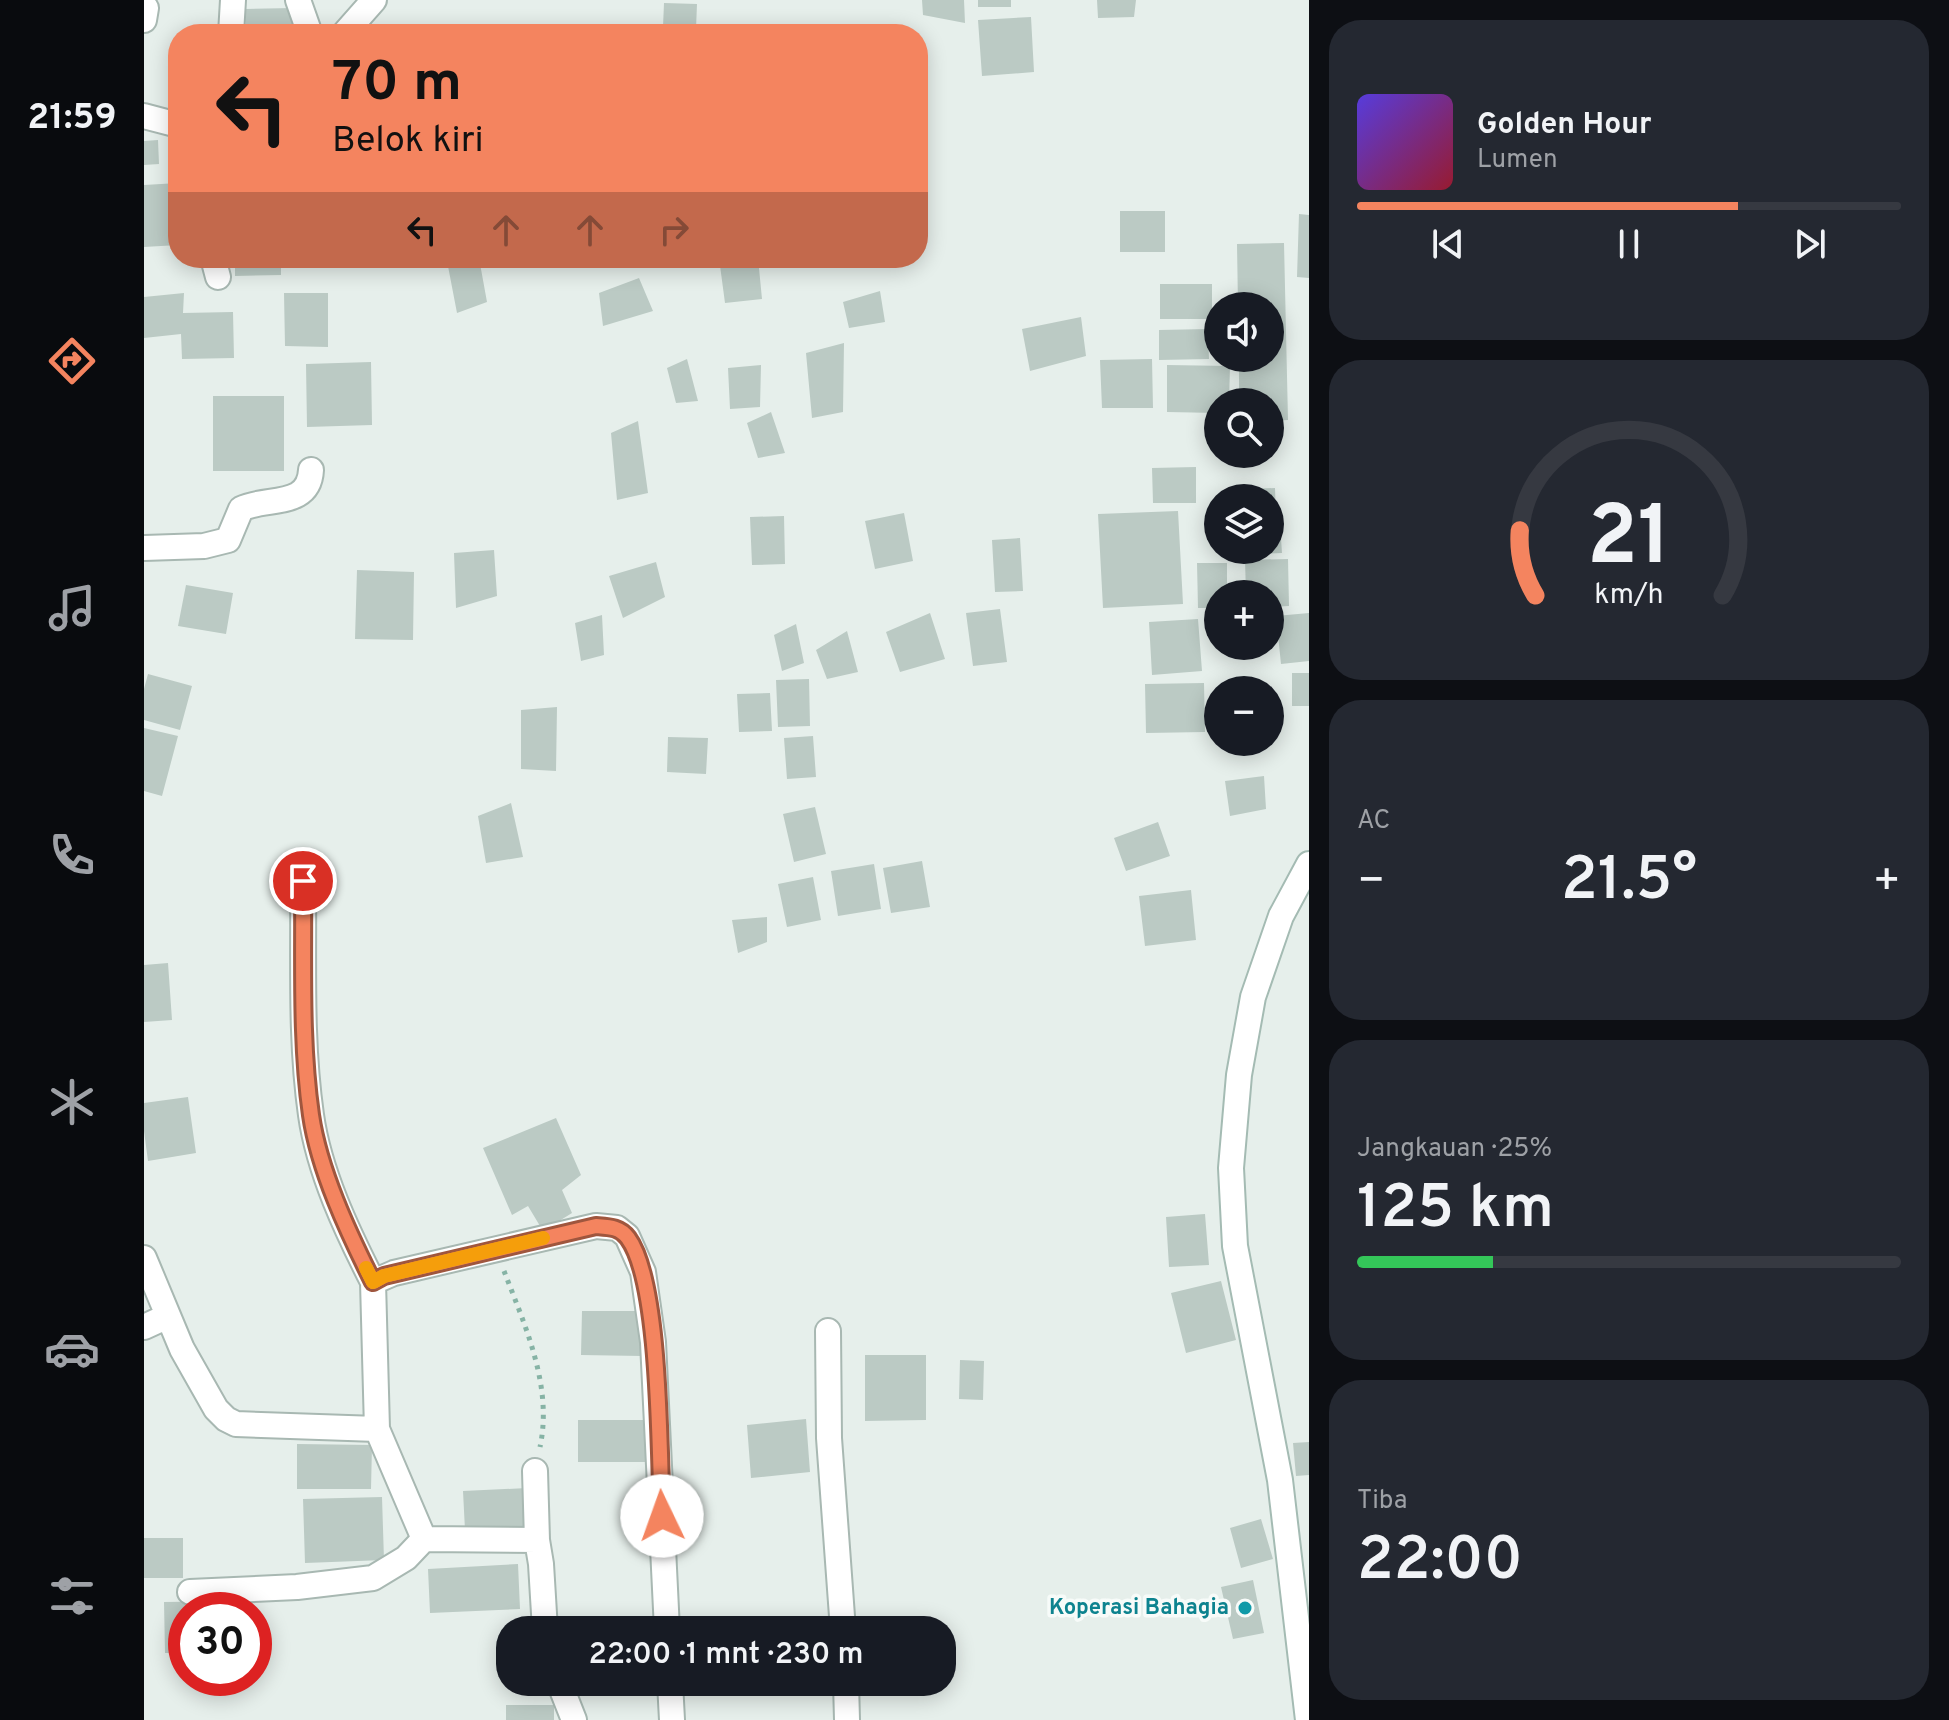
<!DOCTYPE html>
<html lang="id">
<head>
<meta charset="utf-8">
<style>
	body { margin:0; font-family:Overpass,sans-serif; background:#242831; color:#f1f3f6; height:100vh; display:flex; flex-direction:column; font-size:30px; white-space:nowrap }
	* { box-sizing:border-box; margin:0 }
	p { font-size:26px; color:#9ea1a6 }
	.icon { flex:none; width:44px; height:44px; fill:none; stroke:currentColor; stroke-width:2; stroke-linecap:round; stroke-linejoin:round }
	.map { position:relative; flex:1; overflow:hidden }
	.details { display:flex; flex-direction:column; gap:20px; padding:20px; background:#0d0f14; width:640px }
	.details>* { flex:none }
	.guide { position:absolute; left:24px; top:24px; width:760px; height:244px; border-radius:32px; box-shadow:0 4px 20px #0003; background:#f4845f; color:#111; overflow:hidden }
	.buttons { position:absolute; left:1060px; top:292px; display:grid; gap:16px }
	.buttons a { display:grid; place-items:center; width:80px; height:80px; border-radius:50%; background:#171b24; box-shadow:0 4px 20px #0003; font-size:40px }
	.speed { position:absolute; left:24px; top:1592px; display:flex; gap:16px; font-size:40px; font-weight:700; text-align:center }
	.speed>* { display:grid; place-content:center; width:104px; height:104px; border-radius:50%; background:#171b24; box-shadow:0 4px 20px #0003; line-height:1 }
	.speed .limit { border:12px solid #d22; background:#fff; color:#111 }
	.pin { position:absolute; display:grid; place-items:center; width:68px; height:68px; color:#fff; margin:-34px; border:4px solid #fff; border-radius:50%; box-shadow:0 2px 8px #0007 }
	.me { position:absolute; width:88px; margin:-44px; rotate:357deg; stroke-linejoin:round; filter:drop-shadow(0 0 6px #0008) }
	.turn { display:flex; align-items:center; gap:28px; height:168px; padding:0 32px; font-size:36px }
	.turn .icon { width:104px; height:104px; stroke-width:2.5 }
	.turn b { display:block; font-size:56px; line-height:68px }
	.lanes { display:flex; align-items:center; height:76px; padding:0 32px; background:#0003; justify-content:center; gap:40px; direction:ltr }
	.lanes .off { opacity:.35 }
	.big { font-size:60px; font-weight:600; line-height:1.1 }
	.details .widget { flex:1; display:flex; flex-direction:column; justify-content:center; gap:12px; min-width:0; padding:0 28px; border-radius:32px; background:#242831 }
	.details .dial { align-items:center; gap:0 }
	.dial svg { height:208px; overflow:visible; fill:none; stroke:#363941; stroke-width:7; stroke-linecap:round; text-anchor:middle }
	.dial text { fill:#f1f3f6; stroke:none }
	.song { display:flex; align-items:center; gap:24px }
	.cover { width:96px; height:96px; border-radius:12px; background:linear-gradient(135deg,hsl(250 70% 55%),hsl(350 70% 35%)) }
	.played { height:8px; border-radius:4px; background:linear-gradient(90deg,#f4845f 70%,#363941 70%) }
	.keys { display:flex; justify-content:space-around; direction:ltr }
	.heat { display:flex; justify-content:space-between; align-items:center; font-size:44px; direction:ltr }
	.charge { height:12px; border-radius:6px; background:linear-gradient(90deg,#34c759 25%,#363941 0) }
	.trip { position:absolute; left:352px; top:1616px; width:460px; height:80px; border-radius:32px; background:#171b24; box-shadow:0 4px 20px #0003; font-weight:600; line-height:80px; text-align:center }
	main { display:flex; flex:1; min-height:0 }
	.dock { display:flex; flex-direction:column; width:144px; justify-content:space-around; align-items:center; background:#090b0e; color:#9ea1a6 }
	.dock .icon { width:56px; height:56px }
	.dock .current { color:#f4845f }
	.dock b { font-size:36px; color:#f1f3f6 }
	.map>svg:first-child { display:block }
	.building { fill:#bbcac4 }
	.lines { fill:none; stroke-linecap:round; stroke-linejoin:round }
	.street-casing { stroke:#a8b8b2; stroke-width:28 }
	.secondary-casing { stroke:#a4bbb3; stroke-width:28 }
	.path { stroke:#86b3a5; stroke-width:5; stroke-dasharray:4 6; stroke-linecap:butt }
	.street { stroke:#fff; stroke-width:24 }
	.secondary { stroke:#fff; stroke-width:24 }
	.route-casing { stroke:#9f563e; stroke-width:20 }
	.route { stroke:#f4845f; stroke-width:14 }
	.slow { stroke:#f59e0b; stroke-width:14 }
	.culture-dot { fill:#0f9aa8; stroke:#f7fbf9; stroke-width:3 }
	.labels { text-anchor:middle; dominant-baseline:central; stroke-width:7; stroke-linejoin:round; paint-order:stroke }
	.culture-label { font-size:22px; font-weight:bold; fill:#0d838f; stroke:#f7fbf9; text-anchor:end }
</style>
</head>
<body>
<main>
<nav class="dock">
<b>21:59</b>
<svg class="icon current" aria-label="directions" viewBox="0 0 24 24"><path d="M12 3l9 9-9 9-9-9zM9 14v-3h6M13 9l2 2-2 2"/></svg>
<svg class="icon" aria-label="music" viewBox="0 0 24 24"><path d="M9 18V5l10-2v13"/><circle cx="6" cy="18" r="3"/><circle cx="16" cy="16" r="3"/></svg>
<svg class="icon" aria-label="phone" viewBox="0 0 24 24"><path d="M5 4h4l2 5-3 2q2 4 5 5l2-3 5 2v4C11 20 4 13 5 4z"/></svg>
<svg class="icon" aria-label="climate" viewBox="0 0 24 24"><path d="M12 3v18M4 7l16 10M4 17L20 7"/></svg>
<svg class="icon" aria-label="car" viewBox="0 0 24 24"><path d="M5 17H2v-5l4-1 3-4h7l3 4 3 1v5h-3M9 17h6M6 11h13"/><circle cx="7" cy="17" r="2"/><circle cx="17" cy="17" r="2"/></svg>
<svg class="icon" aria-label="filters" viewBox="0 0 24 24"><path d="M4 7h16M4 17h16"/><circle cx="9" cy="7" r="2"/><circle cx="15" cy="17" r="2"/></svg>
</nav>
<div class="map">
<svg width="1165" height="1720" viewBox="0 0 1165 1720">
	<rect width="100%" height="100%" fill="#e6efeb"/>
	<path class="building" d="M778,0H820L821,23L779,15Z
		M834,0H867V7H834Z
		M953,0H992L990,17L954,18Z
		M520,3L553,4L552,29L519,27Z
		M148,8L149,34H102L101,9Z
		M887,17L890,72L838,76L834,20Z
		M14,140L15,164L0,165V141Z
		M34,183V245L0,247V185Z
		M976,211H1021V252H976Z
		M1155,214L1165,215V278L1153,277Z
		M1140,243L1144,420L1126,421V402H1095V358H1126V306H1094L1093,244Z
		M91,258H137V275L91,276Z
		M272,258H303V261L273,268Z
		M308,258H335L343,302L313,313L303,261Z
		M575,258H614L618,299L581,303Z
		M495,278L509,311L459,326L455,293Z
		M1016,284H1068V319H1016Z
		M736,291L741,322L705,328L699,302Z
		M40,293L39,313L89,312L90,358L38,359L37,334L0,338V297Z
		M140,293H184V347L141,346Z
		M937,317L942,356L886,371L878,329Z
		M1064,329L1065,359L1015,360V330Z
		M700,343L699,412L668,418L662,353Z
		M543,359L554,401L532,403L523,368Z
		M1008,359L1009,408H958L956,360Z
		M227,362L228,425L163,427L162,364Z
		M617,365L616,407L586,409L584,368Z
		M1023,365L1086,366L1085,402H1074V413L1023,412Z
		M69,396H140V471H69Z
		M627,412L641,453L614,458L603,423Z
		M494,421L504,493L473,500L467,433Z
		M1052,467V503H1009L1008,468Z
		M1131,488L1132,517H1126V498H1081V490Z
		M1034,511L1039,604L959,608L954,514Z
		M760,513L769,561L731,569L721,521Z
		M640,516L641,564L608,565L606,517Z
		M1136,524L1138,553L1087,555V550H1126V525Z
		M876,538L879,591L851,592L848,540Z
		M350,550L353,596L312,608L310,553Z
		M1144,559L1145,606L1126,607V594H1102L1101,560Z
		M512,562L521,597L479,618L465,576Z
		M1053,563H1083V594H1074V608H1054Z
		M213,570L270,572L269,640L211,639Z
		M42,585L89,593L82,634L34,626Z
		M856,609L863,662L829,666L822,613Z
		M786,613L801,659L756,672L742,632Z
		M1165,613V661L1137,664L1132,616Z
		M458,615L460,655L437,661L431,623Z
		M1054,619L1058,671L1008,675L1005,622Z
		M652,624L660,663L638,671L630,635Z
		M703,631L714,672L683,679L672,650Z
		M1148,673H1165V706H1148Z
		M4,674L48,686L36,730L0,720V689Z
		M665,679L666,726L634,727L632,680Z
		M1060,683L1061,732L1002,733L1001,684Z
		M1083,686H1125V690H1083Z
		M626,693L628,731L595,732L593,694Z
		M413,707L412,771L377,769V710Z
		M0,728L34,736L18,796L0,791Z
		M669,736L672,777L643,779L640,738Z
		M524,737L564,738L562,774L523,772Z
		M1120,776L1122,809L1086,816L1081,781Z
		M367,803L379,857L342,863L334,816Z
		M671,807L682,854L650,862L639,814Z
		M1014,822L1026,856L982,871L970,838Z
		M778,861L786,907L747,913L739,868Z
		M730,864L737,909L694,916L687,871Z
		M669,877L677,920L643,927L634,884Z
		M1047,890L1052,940L1001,946L995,896Z
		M623,917V942L594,953L588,920Z
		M24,963L28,1020L0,1022V965Z
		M44,1097L52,1153L4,1161L0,1131V1103Z
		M412,1118L437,1175L418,1190L428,1213L399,1231L384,1206L368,1215L339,1148Z
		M1061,1214L1065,1265L1025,1267L1022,1217Z
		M1077,1281L1092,1340L1042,1353L1027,1293Z
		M438,1311H498V1356L437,1355Z
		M721,1355H782V1420L721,1421Z
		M816,1360L840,1361L839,1400L815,1399Z
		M662,1419L666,1472L607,1478L603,1425Z
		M434,1420H501V1462H434Z
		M1165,1442V1475L1152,1476L1149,1443Z
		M153,1444L228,1445L227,1489H153Z
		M383,1488L385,1527L321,1530L319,1491Z
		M238,1497L240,1560L161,1563L159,1499Z
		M1117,1519L1129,1559L1097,1568L1086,1528Z
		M0,1538H39V1578H0Z
		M374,1564L376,1609L286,1613L284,1569Z
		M1109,1580L1120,1633L1089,1639L1077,1587Z
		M100,1601V1610H42V1653H21L20,1602Z
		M362,1705H410V1720H362Z"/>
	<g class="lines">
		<g class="street-casing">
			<path id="street" d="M154,0L166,34
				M0,20L2,8
				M87,34L89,0
				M200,34L230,0
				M0,116L34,125
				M69,258L74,277
				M0,548L60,546L84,540L97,509C122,496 165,509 167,470
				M159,881C160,958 156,1038 167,1115C175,1172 203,1231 229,1282
				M0,1258L38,1349L72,1409L82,1419L92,1424L233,1429L280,1539L393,1540
				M0,1327L24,1316
				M684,1331L685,1438L699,1630
				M233,1429L229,1282L250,1273L452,1226L473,1228L483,1236L499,1272L509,1342L523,1630
				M391,1471L393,1540L397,1564L401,1630
				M46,1592L153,1587L229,1578L262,1558L280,1539
				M415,1682L430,1720
				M526,1682L528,1720
				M702,1682L703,1720"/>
		</g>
		<g class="secondary-casing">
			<path id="secondary" d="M1164,1720L1136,1480L1091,1246L1087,1168L1095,1075L1109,997L1137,916L1165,864"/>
		</g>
		<path class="path" d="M360,1271C381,1326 409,1386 396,1447"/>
		<use href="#street" class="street"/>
		<use href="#secondary" class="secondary"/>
	</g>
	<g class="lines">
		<g class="route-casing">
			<path id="route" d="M159,881C160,958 156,1038 167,1115C175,1170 204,1232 229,1282L240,1276L452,1226C465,1227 476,1227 484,1238C517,1283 515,1456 518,1516"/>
		</g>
		<use href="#route" class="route"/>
		<path class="slow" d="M222,1268L229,1282L240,1276L399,1238"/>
	</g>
	<circle class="culture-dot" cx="1101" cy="1608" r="8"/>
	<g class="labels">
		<g class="culture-label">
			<text x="1085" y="1608">Koperasi Bahagia</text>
		</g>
	</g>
</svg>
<div class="buttons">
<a><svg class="icon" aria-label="sound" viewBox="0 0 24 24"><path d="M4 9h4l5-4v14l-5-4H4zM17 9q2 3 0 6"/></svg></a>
<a><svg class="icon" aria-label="search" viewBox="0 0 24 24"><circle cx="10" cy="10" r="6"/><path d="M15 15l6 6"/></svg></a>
<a><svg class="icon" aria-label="layers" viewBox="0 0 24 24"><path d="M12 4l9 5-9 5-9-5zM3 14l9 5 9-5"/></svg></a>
<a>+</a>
<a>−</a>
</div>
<div class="speed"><div class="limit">30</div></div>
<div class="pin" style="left:159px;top:881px;background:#d93025"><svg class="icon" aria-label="arrive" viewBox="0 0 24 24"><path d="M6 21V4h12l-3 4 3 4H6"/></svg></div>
<svg class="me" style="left:518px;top:1516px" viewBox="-20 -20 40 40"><circle r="19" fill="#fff"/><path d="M0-13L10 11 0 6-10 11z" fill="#f4845f"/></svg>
<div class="trip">22:00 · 1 mnt · 230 m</div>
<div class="guide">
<div class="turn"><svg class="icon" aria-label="left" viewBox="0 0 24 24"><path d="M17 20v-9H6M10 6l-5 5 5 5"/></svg><div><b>70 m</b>Belok kiri</div></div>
<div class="lanes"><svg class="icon" aria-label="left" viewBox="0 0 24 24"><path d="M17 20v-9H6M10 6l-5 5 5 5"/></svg><svg class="icon off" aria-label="ahead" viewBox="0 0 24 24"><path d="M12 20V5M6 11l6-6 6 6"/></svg><svg class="icon off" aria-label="ahead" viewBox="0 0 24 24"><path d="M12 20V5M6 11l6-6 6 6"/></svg><svg class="icon off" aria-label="right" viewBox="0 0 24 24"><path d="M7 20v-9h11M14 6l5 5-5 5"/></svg></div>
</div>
</div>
<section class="details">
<div class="widget">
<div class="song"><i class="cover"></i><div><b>Golden Hour</b><p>Lumen</p></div></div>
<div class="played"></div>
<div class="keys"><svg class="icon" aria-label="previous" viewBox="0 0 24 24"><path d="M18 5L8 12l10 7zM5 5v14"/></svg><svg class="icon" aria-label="pause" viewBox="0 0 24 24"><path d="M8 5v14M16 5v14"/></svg><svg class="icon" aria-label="next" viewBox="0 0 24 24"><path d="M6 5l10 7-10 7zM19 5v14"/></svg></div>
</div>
<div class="widget dial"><svg viewBox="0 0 100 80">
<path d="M14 69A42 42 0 1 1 86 69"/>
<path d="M14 69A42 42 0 0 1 8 44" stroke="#f4845f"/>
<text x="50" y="56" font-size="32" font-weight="700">21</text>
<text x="50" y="72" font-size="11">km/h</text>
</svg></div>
<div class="widget"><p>AC</p>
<div class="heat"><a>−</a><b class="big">21.5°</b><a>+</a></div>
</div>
<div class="widget"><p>Jangkauan · 25%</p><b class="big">125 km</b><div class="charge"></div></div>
<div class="widget"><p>Tiba</p><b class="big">22:00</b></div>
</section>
</main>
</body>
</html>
